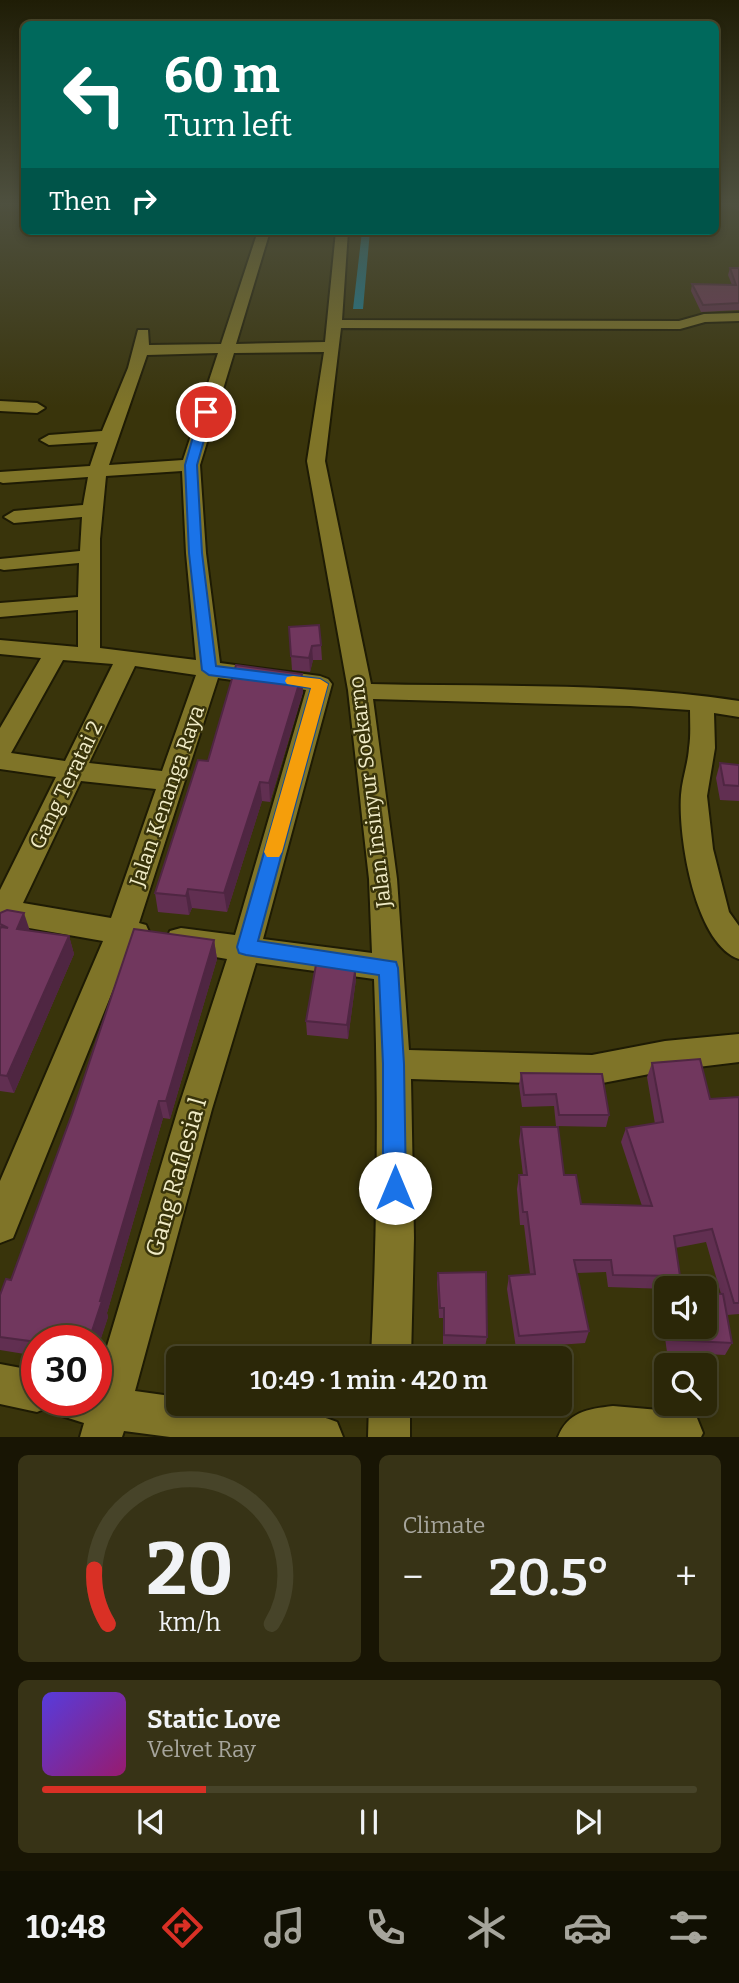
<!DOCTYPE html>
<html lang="en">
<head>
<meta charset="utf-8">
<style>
	body { margin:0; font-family:Bitter,serif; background:#373316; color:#f1f3f6; height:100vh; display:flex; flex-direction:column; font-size:26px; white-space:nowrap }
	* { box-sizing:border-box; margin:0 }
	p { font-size:23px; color:#a6a59c }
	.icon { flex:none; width:38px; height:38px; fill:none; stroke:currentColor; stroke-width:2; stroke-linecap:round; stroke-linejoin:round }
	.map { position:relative; height:1437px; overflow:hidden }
	.sheet { display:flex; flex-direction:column; gap:18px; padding:18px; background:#181504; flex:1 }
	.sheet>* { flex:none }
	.hud { position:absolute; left:21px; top:21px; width:698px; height:214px; border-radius:10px; box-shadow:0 4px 10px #0003,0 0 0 2px #474429; background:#00695c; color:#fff; overflow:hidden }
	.tools { position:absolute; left:654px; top:1276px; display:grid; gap:14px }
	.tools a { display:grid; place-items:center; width:63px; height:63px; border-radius:10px; background:#2b2708; box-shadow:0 4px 10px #0003,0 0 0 2px #474429; font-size:35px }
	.speed { position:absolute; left:21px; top:1325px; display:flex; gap:14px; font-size:35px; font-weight:700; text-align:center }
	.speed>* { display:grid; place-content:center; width:91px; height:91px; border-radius:50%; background:#2b2708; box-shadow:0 4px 10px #0003,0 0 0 2px #474429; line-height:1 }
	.speed .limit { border:10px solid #d22; background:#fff; color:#111 }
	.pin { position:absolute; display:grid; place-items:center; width:60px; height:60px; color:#fff; margin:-30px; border:4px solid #fff; border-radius:50%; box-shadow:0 2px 7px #0007 }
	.me { position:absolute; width:77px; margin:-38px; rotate:0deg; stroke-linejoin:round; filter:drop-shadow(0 0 5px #0008) }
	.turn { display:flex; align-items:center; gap:24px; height:147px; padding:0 28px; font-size:32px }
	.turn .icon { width:91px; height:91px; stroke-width:2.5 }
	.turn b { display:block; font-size:49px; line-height:60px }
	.then { display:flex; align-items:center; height:66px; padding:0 28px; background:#0003; gap:14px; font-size:26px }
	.big { font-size:52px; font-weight:600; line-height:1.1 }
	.sheet .widget { flex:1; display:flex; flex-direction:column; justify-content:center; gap:10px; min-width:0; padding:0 24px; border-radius:10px; background:#373316 }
	.sheet .dial { align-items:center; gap:0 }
	.dial svg { height:182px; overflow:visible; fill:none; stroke:#474429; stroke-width:7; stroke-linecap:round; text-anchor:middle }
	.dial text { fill:#f1f3f6; stroke:none }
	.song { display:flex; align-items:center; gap:21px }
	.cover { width:84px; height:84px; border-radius:10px; background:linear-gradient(135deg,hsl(250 70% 55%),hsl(320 70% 35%)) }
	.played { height:7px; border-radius:4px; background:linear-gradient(90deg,#d93025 25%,#474429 25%) }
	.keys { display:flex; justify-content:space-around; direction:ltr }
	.heat { display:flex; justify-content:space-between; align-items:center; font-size:38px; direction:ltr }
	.sheet .tiles { flex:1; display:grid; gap:18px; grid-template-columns:1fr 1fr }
	.widget:last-child { grid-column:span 2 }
	.trip { position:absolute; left:166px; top:1346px; width:406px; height:70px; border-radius:10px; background:#2b2708; box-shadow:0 4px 10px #0003,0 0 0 2px #474429; font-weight:600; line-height:70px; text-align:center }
	.tabs { display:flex; height:112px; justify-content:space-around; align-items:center; background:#111003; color:#a6a59c }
	.tabs .icon { width:49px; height:49px }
	.tabs .active { color:#d93025 }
	.tabs b { font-size:32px; color:#f1f3f6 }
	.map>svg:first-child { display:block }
	.water { fill:#18839f }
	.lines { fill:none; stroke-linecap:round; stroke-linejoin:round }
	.street-casing { stroke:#1e1b04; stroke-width:4 }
	.street { fill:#7f7428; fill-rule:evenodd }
	.wall { fill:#612f51 }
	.shaded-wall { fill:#4f2642 }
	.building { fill:#71375e; stroke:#4f2642; stroke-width:2 }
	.route { fill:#1a73e8; stroke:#114b97; stroke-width:2 }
	.slow { fill:#f59e0b }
	.labels { text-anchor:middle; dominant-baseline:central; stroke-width:5; stroke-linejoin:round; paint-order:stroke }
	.street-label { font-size:21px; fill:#f1ecc7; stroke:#39340b }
	.near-street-label { font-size:24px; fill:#f1ecc7; stroke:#39340b }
</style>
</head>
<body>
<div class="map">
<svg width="739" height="1437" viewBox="0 0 739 1437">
	<rect width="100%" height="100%" fill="#39340b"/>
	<path class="water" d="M362,231H370L363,309H353Z"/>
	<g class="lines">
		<g class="street-casing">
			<path id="street" d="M258,231H270L236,344L325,342L336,231H348L342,320L679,321L704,314L739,313V321L705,322L680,329L341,328L325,461L371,684C493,687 618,682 739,701V717L714,713L715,748L707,796L713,849L729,912L739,926V959C695,944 678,837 681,795C682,779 688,764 689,748C691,735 690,722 690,710L630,706L373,699L397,879L409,1050L592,1055L665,1041L739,1034V1062L665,1071L592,1085L411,1079L414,1238L411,1358H371C377,1231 379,1105 374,979L256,963L212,1109L135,1391L178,1397V1404C225,1404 294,1404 337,1422L343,1437H170L124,1431L122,1437H80L84,1423L59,1415L54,1401L51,1406L37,1412L0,1404V1364L37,1371V1400H96V1383L178,1109L227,959L170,949L166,940L170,931L181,928L235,935L306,690L218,678L139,923L146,925L150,934L146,943L131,945L13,1238L0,1243V1181L103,941L12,925L10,928L0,932V890L56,777L0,769V728L41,658L0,654V640L78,647V610L0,617V603L78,597L79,563L4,570L0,569V559L80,551L82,517L14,523L4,517L14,511L83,505L88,477L3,483L0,482V472L90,466L98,442L49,445L40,440L49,435L102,431L128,368L138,330H148L149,345L221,344ZM324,352L307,461L348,690L369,879L372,953L263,939L332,684L328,679L320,676L220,663L206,553L200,465L234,353ZM218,353L183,460L109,465L147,355ZM182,471L186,553L196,660L100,648V539L106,476ZM63,660L113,664L65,761L11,753ZM135,666L196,675L162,771L89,763ZM81,781L156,789L111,918L23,903Z
				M0,401L37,403L45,408L37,413L0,411Z
				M369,1404H410V1437H368Z
				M613,1406L682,1412L697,1418L703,1433L701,1437H558C568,1412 587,1409 613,1406Z"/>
		</g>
		<use href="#street" class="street"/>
	</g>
	<path class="wall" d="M730,205H739V211Z
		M730,268H739V310L701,312L691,291L692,284L732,285L728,275Z
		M289,627L321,645L322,660H313L310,672L292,670Z
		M302,674L303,692L270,802L262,801L227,912L192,908L189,915L158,912L155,893L208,761Z
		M720,763L739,765V801L720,800L716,778Z
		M0,913L30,931L69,936L74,954L14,1093L0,1091Z
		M214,940L217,959L170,1119L163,1118L107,1313L108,1317L96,1353V1340H37V1356L0,1350V1295L11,1280Z
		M356,979L348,1039L307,1035L306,1021Z
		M652,1063L710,1099L739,1097V1314L727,1315L725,1308L732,1343L725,1355L667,1352L660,1303L666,1291H667V1326H705L721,1294L706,1242L675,1248L680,1276L675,1288H667V1289L608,1287L606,1272L577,1273L589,1331L585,1343L516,1348L507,1289L509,1276L530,1274L524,1225H520L517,1189L519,1175H523L519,1141L521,1127L564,1175L581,1204L642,1206L621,1142L626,1128L655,1124L647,1077Z
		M521,1073L609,1115L606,1127L556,1126L554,1106L522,1107L519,1085Z
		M438,1273L487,1337L485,1347L443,1344V1318H439L437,1283Z"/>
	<path class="shaded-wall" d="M312,646L313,660L310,672L309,658Z
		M302,674L303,692L270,802L269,783Z
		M260,782L262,801L227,912L224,893Z
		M188,889L192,908L189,915L186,896Z
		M24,913L30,931L17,929Z
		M69,936L74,954L14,1093L7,1076Z
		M214,940L217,959L170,1119L166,1101Z
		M356,965V979L348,1039L347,1025Z
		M159,1101L163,1118L107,1313L108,1317L96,1353V1340H89Z"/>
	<path class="building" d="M730,268H739V303L703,305L692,284L736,285Z
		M319,625L321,645L312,646L309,658L291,656L289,627Z
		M236,665L302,674L269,783L260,782L224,893L188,889L186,896L155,893L198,760L208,761Z
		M720,763L739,765V786L724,785Z
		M7,910L24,913L17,929L69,936L7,1076L0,1075V929L1,927L8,928L0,924V913Z
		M134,929L214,940L166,1101H159L100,1301H102L89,1340H37V1342L0,1337V1295L6,1279L11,1280L72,1114Z
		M317,959L356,965L347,1025L306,1021Z
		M700,1059L710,1099L739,1097V1303H734L712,1229L674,1236L680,1276L613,1275L611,1260H574L589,1331L519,1336L509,1276L535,1274L527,1212H523L519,1175H527L521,1127H558L564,1175H576L581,1204L652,1206L626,1128L663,1122L652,1063Z
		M521,1073L602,1074L609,1115H559L556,1094L524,1095Z
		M486,1272L487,1337L444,1335V1308H440L438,1273Z
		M705,1293L723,1294L732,1343L672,1340L670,1326H705Z"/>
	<linearGradient id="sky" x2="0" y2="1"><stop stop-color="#1f1d06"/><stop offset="0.5" stop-color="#4e503f"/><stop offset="1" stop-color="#4e503f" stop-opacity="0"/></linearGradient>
	<rect width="739" height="407" fill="url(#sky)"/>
	<path class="route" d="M206,409L212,412L197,465L202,553L216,666L320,679L328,684L258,941L396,962L398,968L404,1064L406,1188L403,1196L395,1200L386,1196L383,1188V1064L379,975L246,955L239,953L237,947L311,688L209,675L202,670L189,553L185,465L200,412Z"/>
	<path class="slow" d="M293,676L320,679L328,684L282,852L279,857H267L264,852L311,688L287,684L285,681L287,677Z"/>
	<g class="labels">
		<g class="street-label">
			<text transform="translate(66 785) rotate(-64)">Gang Teratai 2</text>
			<text transform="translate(370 792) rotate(-97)">Jalan Insinyur Soekarno</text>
			<text transform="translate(167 796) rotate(-71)">Jalan Kenanga Raya</text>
		</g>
		<g class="near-street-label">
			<text transform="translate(176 1177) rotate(-74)">Gang Raflesia l</text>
		</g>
	</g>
</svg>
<div class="tools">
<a><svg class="icon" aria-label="sound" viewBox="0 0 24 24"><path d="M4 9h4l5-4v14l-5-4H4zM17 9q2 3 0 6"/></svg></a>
<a><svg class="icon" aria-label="search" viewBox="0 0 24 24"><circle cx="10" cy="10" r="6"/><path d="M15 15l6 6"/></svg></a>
</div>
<div class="speed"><div class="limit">30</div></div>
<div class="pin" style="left:206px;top:412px;background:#d93025"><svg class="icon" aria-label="arrive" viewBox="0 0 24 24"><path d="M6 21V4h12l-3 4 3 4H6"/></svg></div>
<svg class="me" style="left:395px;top:1188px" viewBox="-20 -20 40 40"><circle r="19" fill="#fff"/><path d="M0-13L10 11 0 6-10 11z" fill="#1a73e8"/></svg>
<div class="trip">10:49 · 1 min · 420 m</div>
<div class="hud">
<div class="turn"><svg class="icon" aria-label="left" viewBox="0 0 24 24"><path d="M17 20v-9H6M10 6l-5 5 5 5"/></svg><div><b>60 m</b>Turn left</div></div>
<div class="then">Then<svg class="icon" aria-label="right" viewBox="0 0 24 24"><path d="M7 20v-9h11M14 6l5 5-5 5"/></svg></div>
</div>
</div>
<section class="sheet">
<div class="tiles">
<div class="widget dial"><svg viewBox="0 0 100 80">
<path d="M14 69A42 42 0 1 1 86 69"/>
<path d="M14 69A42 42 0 0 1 8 45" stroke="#d93025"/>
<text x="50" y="56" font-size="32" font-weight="700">20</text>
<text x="50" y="72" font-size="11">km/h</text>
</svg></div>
<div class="widget"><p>Climate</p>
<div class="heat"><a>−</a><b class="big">20.5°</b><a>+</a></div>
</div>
<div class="widget">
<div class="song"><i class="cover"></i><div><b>Static Love</b><p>Velvet Ray</p></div></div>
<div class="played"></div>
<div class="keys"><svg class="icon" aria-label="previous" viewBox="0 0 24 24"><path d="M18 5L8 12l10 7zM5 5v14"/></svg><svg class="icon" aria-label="pause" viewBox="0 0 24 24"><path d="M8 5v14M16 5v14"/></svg><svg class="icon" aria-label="next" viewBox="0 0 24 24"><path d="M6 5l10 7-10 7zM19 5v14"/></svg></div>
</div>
</div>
</section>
<nav class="tabs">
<b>10:48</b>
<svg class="icon active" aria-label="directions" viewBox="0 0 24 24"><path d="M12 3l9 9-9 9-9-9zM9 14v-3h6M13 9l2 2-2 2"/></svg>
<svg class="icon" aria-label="music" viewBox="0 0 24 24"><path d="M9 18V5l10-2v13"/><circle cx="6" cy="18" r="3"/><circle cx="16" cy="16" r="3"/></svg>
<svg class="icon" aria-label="phone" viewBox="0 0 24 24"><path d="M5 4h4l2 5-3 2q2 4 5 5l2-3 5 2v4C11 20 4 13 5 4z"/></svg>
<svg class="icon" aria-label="climate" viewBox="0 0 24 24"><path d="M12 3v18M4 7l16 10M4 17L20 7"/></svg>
<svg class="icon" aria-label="car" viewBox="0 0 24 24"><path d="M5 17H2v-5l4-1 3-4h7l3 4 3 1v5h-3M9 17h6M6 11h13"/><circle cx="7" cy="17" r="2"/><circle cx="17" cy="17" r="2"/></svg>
<svg class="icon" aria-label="filters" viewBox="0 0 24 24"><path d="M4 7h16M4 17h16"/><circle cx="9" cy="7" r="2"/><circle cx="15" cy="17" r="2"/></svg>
</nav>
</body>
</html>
